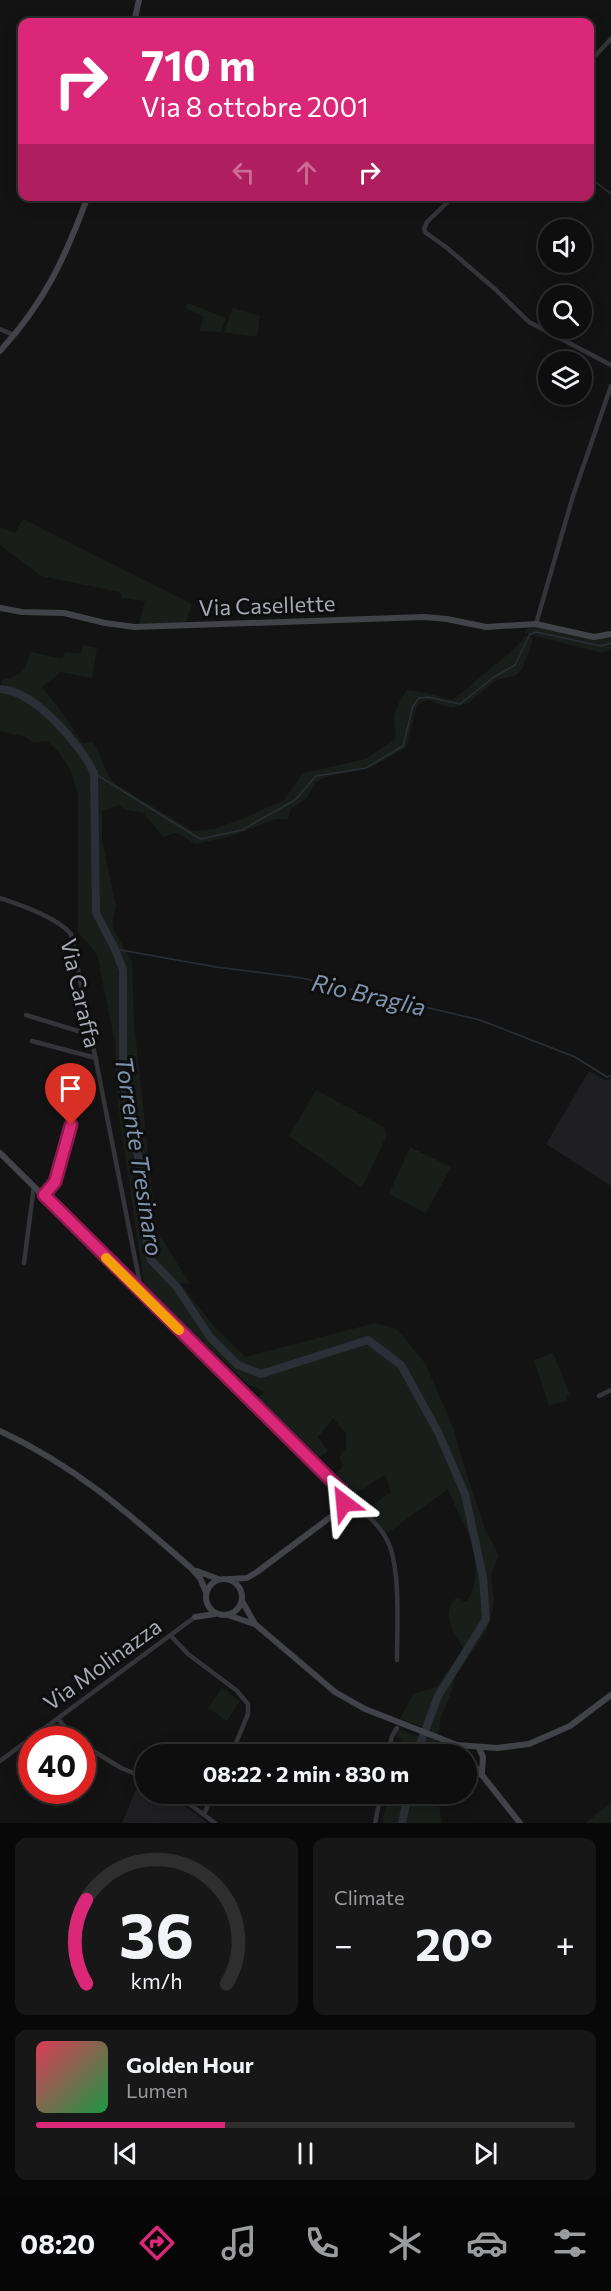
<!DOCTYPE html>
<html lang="en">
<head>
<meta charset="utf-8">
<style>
	body { margin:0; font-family:Commissioner,sans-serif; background:#171718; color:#f1f3f6; height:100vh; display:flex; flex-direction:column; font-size:22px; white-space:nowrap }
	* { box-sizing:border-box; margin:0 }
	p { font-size:20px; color:#9b9c9e }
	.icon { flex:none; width:33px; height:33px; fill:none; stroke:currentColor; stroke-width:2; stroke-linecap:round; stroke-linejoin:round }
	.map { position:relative; height:1823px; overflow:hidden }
	.panel { display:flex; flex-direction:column; gap:15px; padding:15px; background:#080808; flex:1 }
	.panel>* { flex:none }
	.top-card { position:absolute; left:18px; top:18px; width:576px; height:183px; border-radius:12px; box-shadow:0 3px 15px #0003,0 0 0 2px #2e2e2f; background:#db2777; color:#fff; overflow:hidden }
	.fabs { position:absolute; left:538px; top:219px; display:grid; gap:12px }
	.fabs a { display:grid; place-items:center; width:54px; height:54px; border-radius:50%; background:#0e0e0f; box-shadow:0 3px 15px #0003,0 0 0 2px #2e2e2f; font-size:30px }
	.speed { position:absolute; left:18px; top:1726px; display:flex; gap:12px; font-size:30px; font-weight:700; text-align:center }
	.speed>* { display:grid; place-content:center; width:78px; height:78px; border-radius:50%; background:#0e0e0f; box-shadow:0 3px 15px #0003,0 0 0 2px #2e2e2f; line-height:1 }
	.speed .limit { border:9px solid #d22; background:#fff; color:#111 }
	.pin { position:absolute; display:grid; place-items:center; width:51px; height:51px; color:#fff; margin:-62px -26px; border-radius:50% 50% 50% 0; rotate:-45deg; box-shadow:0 0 6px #0007 }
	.pin .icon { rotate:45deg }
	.me { position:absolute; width:66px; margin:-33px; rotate:331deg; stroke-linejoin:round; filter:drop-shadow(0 0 4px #0008) }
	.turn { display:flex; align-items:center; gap:21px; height:126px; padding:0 24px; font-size:27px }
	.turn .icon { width:78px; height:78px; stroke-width:2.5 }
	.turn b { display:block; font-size:42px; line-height:51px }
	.lanes { display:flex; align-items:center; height:57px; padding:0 24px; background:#0003; justify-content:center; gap:30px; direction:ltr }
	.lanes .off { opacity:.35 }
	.big { font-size:45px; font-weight:700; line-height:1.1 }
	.panel .tile { flex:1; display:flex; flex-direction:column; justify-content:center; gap:9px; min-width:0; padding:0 21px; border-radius:12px; background:#171718 }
	.panel .dial { align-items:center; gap:0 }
	.dial svg { height:156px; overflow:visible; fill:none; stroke:#2e2e2f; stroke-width:7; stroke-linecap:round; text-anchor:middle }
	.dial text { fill:#f1f3f6; stroke:none }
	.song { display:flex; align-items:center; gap:18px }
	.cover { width:72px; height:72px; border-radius:9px; background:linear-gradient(135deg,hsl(350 70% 55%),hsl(140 70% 35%)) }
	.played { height:6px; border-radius:3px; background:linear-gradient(90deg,#db2777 35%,#2e2e2f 35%) }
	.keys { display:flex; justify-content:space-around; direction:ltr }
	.heat { display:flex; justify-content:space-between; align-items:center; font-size:33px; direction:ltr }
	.panel .tiles { flex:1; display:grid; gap:15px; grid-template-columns:1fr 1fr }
	.tile:last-child { grid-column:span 2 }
	.trip { position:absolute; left:135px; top:1744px; width:342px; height:60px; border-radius:30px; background:#0e0e0f; box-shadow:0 3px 15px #0003,0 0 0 2px #2e2e2f; font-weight:700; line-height:60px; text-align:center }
	.menu { display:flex; height:96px; justify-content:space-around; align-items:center; background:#060606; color:#9b9c9e }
	.menu .icon { width:42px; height:42px }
	.menu .on { color:#db2777 }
	.menu b { font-size:27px; color:#f1f3f6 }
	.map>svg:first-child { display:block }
	.built { fill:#1f1f21 }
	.green { fill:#191e1b }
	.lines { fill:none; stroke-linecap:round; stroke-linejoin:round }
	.stream { stroke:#2a3036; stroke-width:1.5 }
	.river { stroke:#2a3036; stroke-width:8 }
	.street { stroke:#343439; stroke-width:4.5 }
	.secondary { stroke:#424348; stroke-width:6 }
	.route-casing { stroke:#8e194d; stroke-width:15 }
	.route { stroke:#db2777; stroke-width:10 }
	.slow { stroke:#f59e0b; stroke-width:10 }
	.labels { text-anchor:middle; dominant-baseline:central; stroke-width:6; stroke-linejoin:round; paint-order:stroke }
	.street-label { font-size:22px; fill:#a6a8b3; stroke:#0e0e0f }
	.water-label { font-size:24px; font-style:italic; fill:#8092ab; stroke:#0e0e0f }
</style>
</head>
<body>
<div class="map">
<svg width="611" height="1823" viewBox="0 0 611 1823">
	<rect width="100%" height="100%" fill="#131314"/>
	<path class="built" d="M589,1071L605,1080L611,1079V1186L546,1144Z
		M140,1780L145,1783L146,1794H168L208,1823H122Z"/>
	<path class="green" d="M188,303L226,318L221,332L199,331L204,317L185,308Z
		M233,308L260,316L257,337L224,332Z
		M23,519L192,604L186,622L139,624L145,601L122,598L120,592L41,576L0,545V527L15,533Z
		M530,626C558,629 583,643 611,635V649L602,653L524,633Z
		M525,636L532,637V643L522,669L515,676L498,679L468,703L451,708L427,700L417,705L406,748L371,767L323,778L315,783L307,798L291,809L288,819H276L232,836L196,844L176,833L163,837L144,813L127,810L118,805L102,811V840L116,906L112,926L132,962L134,1022L156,1229L190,1284L180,1283L213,1325L245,1357L375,1323L397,1329L425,1363L453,1427L464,1466L486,1532L499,1555L491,1575L494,1602L487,1630L455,1677L450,1696L441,1716L435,1755H396L401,1739L395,1736L398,1729L422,1738L426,1728L400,1719L413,1694L436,1687L464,1649C454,1634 440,1614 456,1598L466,1602C477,1591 477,1561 473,1546C467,1527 455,1508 448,1489L385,1535L365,1510L391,1492L385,1475L347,1499L334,1475L343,1466L339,1457L346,1448V1433L333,1418L318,1437L328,1451L318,1458L258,1397L265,1392L248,1384L153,1295L144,1283L121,1128L116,1086L115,1043L97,954L78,932V794L70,769L58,751L47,741L32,742L25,737L0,731V686H2V680C24,675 23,672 31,652L63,659L65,652L81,654L83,645L97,648L92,678L61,672L42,687C57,705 70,723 82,743L93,742C103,756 103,772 115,784L193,831L214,829L242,819L284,800L303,773L366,759L395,739C397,731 394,727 394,719C394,709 402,698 407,690L427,693L452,700C465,691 474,682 486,672C499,660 515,652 525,636Z
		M316,1090L384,1127L387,1135L362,1188L289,1136Z
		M410,1147L451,1167L426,1213L389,1194Z
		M553,1353L570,1395L566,1396L568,1401L549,1405L534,1360Z
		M222,1688L240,1701L227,1721L208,1708Z
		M388,1794H437L442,1823H382Z
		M611,1803V1823H585Z"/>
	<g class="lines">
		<path class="stream" d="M590,178L611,194
			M94,773L200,839L242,830L295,800L316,776L366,768L403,746L413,706L419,698L428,697L460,704L494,677L515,665L530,634L536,632L601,646L611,643
			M115,949L216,967L302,978L480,1020L575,1057L607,1077L611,1076"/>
		<path class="river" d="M0,689C34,690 81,745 94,773L96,913L115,949L123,970V1081L144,1186L147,1247L151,1260L176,1286L210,1337L238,1365L261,1374L368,1340L401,1365L438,1432L465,1494L483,1577L486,1619L438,1696L416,1755
			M402,1823L408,1794"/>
		<path class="street" d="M590,61L611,39
			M454,196L427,222L424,229L426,233L446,247L495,289L529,322L611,365
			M0,329L14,335
			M536,624L573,496L611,386
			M0,898C20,905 57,917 71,934L142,1294
			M26,1015L78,1031L91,1032
			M32,1041L96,1058
			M44,1195L55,1182L71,1125
			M24,1263L34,1186
			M599,1396L611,1390
			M344,1498C360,1507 379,1524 387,1540C401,1566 397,1629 397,1660
			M171,1636L188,1654L236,1690L248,1704V1714L231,1755
			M58,1719L77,1740
			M82,1744L121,1768L146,1778
			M388,1755L392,1736L397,1728
			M0,1761L195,1617
			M176,1794L215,1823
			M204,1814L213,1794
			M375,1823L381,1794"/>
		<path class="secondary" d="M134,22L139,0
			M0,351C45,302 65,258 88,196
			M0,608L22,612L64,613L105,623L135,627L424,617L447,619L486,627L536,624L594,637L611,634
			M0,1153L342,1492L344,1500L340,1510L257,1572L247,1578L229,1579
			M0,1431C77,1467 128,1513 191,1568L200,1578L206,1592
			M197,1571L218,1579
			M206 1597a18 18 0 1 1 36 0a18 18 0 1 1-36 0Z
			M242,1601L255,1624L335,1692L365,1709L457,1745L497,1748L529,1744L570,1726L611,1695
			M228,1615L254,1624
			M195,1617L215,1614
			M479,1748L483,1757L482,1773
			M466,1755L520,1823"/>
	</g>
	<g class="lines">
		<g class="route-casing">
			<path id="route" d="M71,1125L55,1182L44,1195L339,1488L344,1494V1503"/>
		</g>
		<use href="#route" class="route"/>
		<path class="slow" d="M106,1258L179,1330"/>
	</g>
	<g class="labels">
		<g class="street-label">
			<text transform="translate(267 605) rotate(-2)">Via Casellette</text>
			<text transform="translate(81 993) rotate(77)">Via Caraffa</text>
			<text transform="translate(102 1664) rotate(-36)">Via Molinazza</text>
		</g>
		<g class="water-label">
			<text transform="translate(369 994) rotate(13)">Rio Braglia</text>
			<text transform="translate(140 1156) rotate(81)">Torrente Tresinaro</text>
		</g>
	</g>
</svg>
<div class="fabs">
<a><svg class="icon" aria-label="sound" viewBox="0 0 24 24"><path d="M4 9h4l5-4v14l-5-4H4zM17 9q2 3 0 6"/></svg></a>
<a><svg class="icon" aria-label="search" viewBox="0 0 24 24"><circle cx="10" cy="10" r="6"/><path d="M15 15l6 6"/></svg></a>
<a><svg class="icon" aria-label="layers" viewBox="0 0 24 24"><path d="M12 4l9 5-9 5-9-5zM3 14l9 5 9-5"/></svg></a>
</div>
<div class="speed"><div class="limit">40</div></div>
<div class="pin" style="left:71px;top:1125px;background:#d93025"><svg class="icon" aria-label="arrive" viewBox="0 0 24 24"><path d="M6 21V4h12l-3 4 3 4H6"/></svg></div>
<svg class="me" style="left:344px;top:1503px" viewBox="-20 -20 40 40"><path d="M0-17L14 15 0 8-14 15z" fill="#db2777" stroke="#fff" stroke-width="4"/></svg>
<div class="trip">08:22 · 2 min · 830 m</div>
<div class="top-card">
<div class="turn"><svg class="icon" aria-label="right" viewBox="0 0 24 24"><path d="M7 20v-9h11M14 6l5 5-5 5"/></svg><div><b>710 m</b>Via 8 ottobre 2001</div></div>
<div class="lanes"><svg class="icon off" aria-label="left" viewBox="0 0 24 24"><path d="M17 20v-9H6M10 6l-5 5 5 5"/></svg><svg class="icon off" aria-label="ahead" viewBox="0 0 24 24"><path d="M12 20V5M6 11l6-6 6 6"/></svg><svg class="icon" aria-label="right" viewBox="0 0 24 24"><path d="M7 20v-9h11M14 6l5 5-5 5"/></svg></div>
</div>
</div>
<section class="panel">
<div class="tiles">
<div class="tile dial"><svg viewBox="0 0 100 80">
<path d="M14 69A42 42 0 1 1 86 69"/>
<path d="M14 69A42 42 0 0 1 14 26" stroke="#db2777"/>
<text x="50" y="56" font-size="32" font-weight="700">36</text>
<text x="50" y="72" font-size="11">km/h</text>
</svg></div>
<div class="tile"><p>Climate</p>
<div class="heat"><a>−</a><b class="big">20°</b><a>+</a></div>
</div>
<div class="tile">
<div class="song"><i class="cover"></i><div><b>Golden Hour</b><p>Lumen</p></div></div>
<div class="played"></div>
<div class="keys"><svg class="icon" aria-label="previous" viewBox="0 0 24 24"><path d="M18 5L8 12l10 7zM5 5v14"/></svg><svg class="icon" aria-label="pause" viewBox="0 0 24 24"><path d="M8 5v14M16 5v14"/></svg><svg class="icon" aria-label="next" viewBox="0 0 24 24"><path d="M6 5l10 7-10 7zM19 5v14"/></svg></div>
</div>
</div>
</section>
<nav class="menu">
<b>08:20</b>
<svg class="icon on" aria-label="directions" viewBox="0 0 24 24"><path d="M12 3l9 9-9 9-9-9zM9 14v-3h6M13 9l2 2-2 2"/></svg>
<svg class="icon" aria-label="music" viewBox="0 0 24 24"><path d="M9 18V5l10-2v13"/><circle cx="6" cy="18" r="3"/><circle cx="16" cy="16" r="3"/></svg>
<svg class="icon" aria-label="phone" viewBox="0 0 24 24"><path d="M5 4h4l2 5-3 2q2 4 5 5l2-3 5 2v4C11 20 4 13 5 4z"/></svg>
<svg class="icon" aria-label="climate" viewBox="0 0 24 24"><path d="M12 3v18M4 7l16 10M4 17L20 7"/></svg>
<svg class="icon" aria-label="car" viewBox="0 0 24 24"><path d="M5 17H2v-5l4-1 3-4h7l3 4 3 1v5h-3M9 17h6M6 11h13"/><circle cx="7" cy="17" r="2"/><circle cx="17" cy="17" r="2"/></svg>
<svg class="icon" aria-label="filters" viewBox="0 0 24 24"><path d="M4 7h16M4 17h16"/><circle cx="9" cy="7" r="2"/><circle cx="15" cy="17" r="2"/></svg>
</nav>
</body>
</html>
